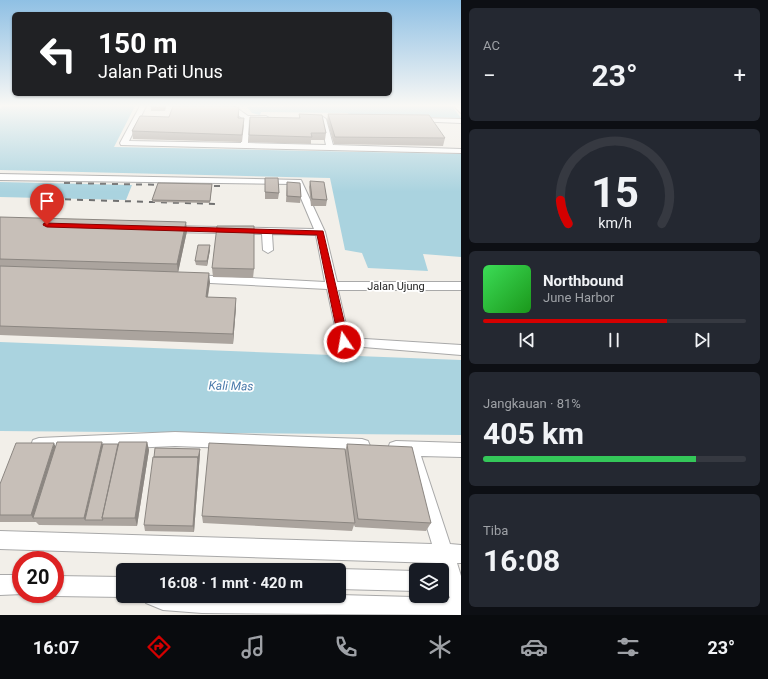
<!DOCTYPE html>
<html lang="id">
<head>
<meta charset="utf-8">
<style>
	body { margin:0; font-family:Roboto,sans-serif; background:#242831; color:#f1f3f6; height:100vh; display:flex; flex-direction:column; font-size:15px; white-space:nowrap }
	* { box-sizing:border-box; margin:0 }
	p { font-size:13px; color:#9ea1a6 }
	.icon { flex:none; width:22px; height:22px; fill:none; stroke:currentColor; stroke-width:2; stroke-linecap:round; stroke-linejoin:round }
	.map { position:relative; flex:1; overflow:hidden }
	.drawer { display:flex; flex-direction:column; gap:8px; padding:8px; background:#0d0f14; width:307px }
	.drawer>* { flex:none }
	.banner { position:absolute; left:12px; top:12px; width:380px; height:84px; border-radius:6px; box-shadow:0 1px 3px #0004; background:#202124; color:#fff; overflow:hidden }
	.tools { position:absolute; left:409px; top:563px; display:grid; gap:8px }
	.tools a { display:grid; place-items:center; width:40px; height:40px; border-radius:6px; background:#171b24; box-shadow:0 1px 3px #0004; font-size:20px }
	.speed { position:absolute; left:12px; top:551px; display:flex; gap:8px; font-size:20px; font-weight:700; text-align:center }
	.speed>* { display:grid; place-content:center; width:52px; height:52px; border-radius:50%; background:#171b24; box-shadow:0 1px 3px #0004; line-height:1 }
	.speed .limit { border:6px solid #d22; background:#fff; color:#111 }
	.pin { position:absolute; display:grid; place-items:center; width:34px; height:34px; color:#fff; margin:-41px -17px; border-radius:50% 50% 50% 0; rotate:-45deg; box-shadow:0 0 4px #0007 }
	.pin .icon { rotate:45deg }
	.me { position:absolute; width:44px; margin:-22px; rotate:348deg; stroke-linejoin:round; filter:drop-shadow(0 0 3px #0008) }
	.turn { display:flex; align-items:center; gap:14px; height:84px; padding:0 20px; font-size:18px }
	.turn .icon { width:52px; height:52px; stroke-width:2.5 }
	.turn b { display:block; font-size:28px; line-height:34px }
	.big { font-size:30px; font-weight:700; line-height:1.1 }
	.drawer .tile { flex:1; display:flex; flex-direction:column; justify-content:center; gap:6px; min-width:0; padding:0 14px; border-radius:6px; background:#242831 }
	.drawer .dial { align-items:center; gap:0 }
	.dial svg { height:104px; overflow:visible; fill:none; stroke:#363941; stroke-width:7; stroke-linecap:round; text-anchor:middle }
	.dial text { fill:#f1f3f6; stroke:none }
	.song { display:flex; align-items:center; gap:12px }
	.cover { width:48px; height:48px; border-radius:6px; background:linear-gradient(135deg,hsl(130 70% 55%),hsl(120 70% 35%)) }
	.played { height:4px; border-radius:2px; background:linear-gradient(90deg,#d40000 70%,#363941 70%) }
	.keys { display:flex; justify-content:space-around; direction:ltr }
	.heat { display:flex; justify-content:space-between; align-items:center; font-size:22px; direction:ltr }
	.charge { height:6px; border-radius:3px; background:linear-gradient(90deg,#34c759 81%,#363941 0) }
	.trip { position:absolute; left:116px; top:563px; width:230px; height:40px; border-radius:6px; background:#171b24; box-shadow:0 1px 3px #0004; font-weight:700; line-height:40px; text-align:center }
	.dock { display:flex; height:64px; justify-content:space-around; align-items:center; background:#090b0e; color:#9ea1a6 }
	.dock .icon { width:28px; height:28px }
	.dock .selected { color:#d40000 }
	.dock b { font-size:18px; color:#f1f3f6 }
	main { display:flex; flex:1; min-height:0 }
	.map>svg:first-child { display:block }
	.water { fill:#aad3df }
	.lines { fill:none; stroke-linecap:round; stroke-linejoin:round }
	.minor-casing { stroke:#a9a9a9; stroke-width:2 }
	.minor { fill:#fff; fill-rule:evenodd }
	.rail { stroke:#707070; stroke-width:2; stroke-dasharray:6 6; stroke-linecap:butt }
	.wall { fill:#aba49e }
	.shaded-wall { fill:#8b8681 }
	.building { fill:#c7bfb8; stroke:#8b8681 }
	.route { fill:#d40000; stroke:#8a0000 }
	.labels { text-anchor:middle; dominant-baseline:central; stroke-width:3.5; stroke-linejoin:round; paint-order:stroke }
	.street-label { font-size:11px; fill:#222; stroke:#fff }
	.water-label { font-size:12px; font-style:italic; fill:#4a7aab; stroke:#fff }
</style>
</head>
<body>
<main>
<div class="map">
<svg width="461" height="615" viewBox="0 0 461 615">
	<rect width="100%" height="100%" fill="#f2efe9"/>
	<path class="water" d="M3,106H135L114,147L461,154V257L423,254L428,271L368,268L362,253L345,250L330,178L0,170V109Z
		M452,106L461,118L349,116L348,113L261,112L260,115L252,113L247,107Z
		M0,182L132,185L126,200L0,197Z
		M0,342L461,360V435L0,431Z"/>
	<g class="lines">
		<g class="minor-casing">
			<path id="minor" d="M140,106H146L129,141L241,143L243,119L232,110V106H238V109L248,116H266L269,118L266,120H249L248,143L326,145L320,119L323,117L326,119L333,145L461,149V153L121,145L120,143Z
				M454,106H461V113Z
				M416,118L461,119V123L414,121V119Z
				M0,174L301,180L325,232L337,282H461V290H338L349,338L461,345V355L339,345L327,289L190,282L188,279L194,275L325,282L316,235L272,234L273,250L268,253L263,250L262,234L171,232L166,229L171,226L314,229L295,184L0,180Z
				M175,432L362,439L368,441L370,446L368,451L362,453L175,446L39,452L33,450L31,445L33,440L39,438Z
				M396,441L461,443V457L421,456L450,544L461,545V563H457L461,576V615L202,613L163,610L146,603L143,596L339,595L450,598L442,578V570H440L437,563L0,549V531L432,544L405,455L390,453L388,448L390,443Z
				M339,569L416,571V591L339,589V570H337Z
				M0,575H21V594H23L0,595Z
				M55,576L123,577V596H125L123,597L55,596L50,594H55Z"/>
		</g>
		<use href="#minor" class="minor"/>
		<path class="rail" d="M64,183L168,185
			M202,186H222
			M53,199L218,204"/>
	</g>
	<path class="wall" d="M151,106H166V108L165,111H151Z
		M230,107L239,114V118L244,125L242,142L133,139L132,131L157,117H169Z
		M299,114L326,133L325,140H311V144L248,142L249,135L299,118Z
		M328,114L445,138L443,146L334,144L327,121Z
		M265,178L279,193L278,199H265Z
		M310,181L327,200L326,206H311L309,187Z
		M287,182L301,197L300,203L286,202Z
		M212,184L210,203L153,202L152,200Z
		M0,217L187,231L178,272L210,282L208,297L236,307L233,344L0,335Z
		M210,245V250L207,266L196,265L195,261Z
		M212,268L254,269L253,278L213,277Z
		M147,442L149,450L137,526L39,525L36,522H0V484L56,447L103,444H118Z
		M347,444L431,523L426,531L355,527L354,525L352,531L203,523L202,516L345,451Z
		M200,453L194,532L145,531L144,525Z"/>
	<path class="shaded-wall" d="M186,222L187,231L178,273L177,264Z
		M210,245V250L207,266V261Z
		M209,273L210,282L206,306V297Z
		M236,298V307L233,344V334Z
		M102,442L105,450L85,520L84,518Z
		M147,442L149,450L137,526L135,518Z
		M54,443L58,452L33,518L36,523L31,515Z
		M200,449V453L194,532L193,526L198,457Z"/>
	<path class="building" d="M151,106H165V108L151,107Z
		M173,106H229L239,107L238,118H244L242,135L132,131L140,116L169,117Z
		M299,114L322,115L326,133H311L312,137L249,135L250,117L300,118Z
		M328,114L429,115L445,138L335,137Z
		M265,178H278L279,193L265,192Z
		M310,181L324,182L327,200L312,199Z
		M287,182L300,183L301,197L287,196Z
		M158,183L212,184L210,201L152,200Z
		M0,217L186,222L177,264L0,259Z
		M217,226H254V269L212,268Z
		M198,245H210L207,261H195Z
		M0,266L209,273L206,297L236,298L233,334L0,326Z
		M57,442H102L84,518H33Z
		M119,442H147L135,518H102Z
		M16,443H54L31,515H0V484Z
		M209,443L345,449L355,523L202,516Z
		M103,444H118L102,518L103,520H85Z
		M347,444L412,447L431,523L358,519Z
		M155,448L200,449L198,459V457H154Z
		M153,457H198L193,526L144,525Z"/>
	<linearGradient id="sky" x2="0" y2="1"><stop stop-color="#8fc0e4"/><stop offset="0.55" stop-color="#f9f8f5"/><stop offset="1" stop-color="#f9f8f5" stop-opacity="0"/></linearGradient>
	<rect width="461" height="192" fill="url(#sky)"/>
	<path class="route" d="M44,223L323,231L349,342L344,346L339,342L317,235L47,227L43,225Z"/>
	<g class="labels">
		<g class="street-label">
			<text x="396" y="286">Jalan Ujung</text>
		</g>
		<g class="water-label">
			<text transform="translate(231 386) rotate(1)">Kali Mas</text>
		</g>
	</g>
</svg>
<div class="tools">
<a><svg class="icon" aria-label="layers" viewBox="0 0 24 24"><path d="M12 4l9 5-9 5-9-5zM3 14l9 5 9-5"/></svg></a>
</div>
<div class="speed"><div class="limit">20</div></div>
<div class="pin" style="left:47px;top:225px;background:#d93025"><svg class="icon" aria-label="arrive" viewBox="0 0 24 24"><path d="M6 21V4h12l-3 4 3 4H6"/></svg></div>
<svg class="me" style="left:344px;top:342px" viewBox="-20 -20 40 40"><circle r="17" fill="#d40000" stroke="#fff" stroke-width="3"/><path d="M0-11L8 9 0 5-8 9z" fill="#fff"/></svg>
<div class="trip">16:08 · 1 mnt · 420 m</div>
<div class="banner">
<div class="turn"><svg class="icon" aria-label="left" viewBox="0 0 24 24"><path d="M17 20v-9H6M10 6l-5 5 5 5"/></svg><div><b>150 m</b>Jalan Pati Unus</div></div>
</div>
</div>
<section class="drawer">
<div class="tile"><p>AC</p>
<div class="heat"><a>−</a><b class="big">23°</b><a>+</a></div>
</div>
<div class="tile dial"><svg viewBox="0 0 100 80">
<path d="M14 69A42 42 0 1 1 86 69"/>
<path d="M14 69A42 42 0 0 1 8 51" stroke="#d40000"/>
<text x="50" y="56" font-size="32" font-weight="700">15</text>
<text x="50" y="72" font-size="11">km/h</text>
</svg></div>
<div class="tile">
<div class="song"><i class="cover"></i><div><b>Northbound</b><p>June Harbor</p></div></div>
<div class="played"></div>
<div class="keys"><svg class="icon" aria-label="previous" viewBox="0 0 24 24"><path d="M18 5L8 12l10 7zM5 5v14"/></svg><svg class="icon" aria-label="pause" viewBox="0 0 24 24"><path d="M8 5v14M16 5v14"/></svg><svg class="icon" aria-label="next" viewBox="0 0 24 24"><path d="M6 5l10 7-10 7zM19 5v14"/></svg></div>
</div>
<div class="tile"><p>Jangkauan · 81%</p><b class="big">405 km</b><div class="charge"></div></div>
<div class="tile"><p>Tiba</p><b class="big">16:08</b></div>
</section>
</main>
<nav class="dock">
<b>16:07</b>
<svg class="icon selected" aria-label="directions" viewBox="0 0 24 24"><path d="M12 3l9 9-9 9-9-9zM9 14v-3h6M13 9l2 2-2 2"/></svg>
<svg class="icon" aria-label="music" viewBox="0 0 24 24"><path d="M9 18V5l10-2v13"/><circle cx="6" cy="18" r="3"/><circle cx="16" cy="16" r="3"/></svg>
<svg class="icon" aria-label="phone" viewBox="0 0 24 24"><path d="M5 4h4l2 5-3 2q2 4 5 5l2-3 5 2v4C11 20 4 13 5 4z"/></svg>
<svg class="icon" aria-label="climate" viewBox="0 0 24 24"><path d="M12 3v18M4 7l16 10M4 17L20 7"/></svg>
<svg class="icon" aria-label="car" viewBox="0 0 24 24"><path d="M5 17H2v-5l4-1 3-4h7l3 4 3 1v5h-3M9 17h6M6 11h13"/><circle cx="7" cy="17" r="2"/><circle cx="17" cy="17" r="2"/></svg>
<svg class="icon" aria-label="filters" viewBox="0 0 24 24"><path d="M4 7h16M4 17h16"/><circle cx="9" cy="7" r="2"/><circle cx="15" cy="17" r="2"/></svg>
<b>23°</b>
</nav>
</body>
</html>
